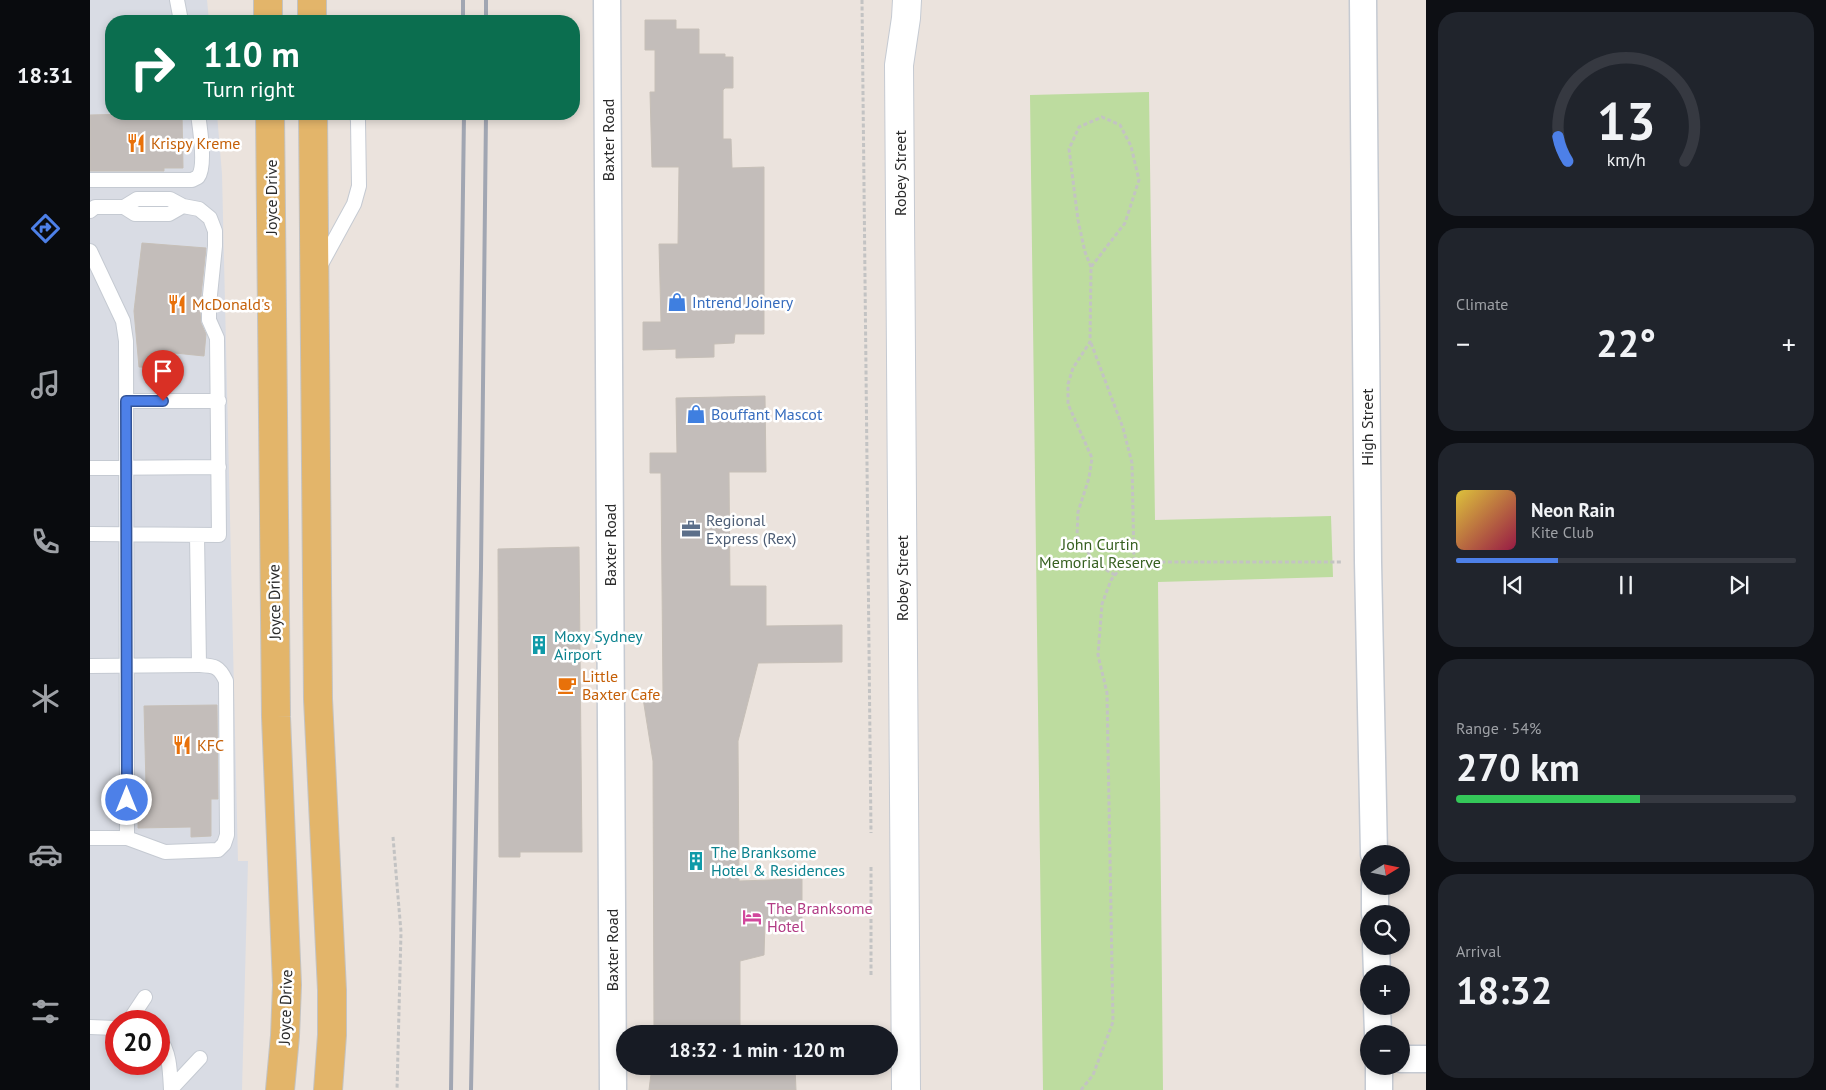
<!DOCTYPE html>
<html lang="en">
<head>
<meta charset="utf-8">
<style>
	body { margin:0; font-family:"PT Sans",sans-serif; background:#20242c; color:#f1f3f6; height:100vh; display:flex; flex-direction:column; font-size:19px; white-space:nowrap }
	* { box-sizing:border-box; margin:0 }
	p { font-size:16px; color:#9ea1a6 }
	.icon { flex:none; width:28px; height:28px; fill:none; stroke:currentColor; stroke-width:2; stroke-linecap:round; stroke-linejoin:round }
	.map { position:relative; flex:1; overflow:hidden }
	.sheet { display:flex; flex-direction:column; gap:12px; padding:12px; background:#0d0f14; width:400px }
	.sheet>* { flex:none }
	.guide { position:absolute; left:15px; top:15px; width:475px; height:105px; border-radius:20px; box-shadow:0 2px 8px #0003; background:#0b6e4f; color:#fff; overflow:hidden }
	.needle { width:32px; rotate:80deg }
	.tools { position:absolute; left:1270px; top:845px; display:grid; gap:10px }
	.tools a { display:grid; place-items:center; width:50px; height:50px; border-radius:50%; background:#171b24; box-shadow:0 2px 8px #0003; font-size:25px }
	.speed { position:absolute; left:15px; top:1010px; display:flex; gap:10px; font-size:25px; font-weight:700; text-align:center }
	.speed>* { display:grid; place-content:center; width:65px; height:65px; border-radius:50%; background:#171b24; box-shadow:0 2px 8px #0003; line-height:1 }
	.speed .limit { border:8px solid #d22; background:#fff; color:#111 }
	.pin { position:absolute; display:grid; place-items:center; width:42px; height:42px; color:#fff; margin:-51px -21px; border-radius:50% 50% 50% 0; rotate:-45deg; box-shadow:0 0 5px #0007 }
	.pin .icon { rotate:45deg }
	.me { position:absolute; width:55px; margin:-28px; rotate:0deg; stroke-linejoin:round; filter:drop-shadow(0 0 4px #0008) }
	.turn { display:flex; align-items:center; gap:18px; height:105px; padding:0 15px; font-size:22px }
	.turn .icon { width:65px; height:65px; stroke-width:2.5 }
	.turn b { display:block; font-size:35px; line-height:42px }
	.big { font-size:38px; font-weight:600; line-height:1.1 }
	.sheet .widget { flex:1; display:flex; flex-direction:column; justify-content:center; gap:8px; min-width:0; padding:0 18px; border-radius:20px; background:#20242c }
	.sheet .dial { align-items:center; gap:0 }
	.dial svg { height:130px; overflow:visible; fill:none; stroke:#363941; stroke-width:7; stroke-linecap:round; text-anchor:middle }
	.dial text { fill:#f1f3f6; stroke:none }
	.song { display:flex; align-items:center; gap:15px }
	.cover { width:60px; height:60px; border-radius:8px; background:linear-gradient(135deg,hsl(50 70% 55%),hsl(340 70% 35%)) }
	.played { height:5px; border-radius:2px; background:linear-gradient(90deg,#4d80e8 30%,#363941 30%) }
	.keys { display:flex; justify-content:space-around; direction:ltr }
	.heat { display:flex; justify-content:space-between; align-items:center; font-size:28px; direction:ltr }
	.charge { height:8px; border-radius:4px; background:linear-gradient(90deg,#34c759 54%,#363941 0) }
	.trip { position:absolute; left:526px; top:1025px; width:282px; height:50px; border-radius:25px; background:#171b24; box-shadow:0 2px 8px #0003; font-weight:600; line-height:50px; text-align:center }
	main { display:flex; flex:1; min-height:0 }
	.menu { display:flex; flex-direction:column; width:90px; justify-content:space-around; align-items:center; background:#090b0e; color:#9ea1a6 }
	.menu .icon { width:35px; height:35px }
	.menu .current { color:#4d80e8 }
	.menu b { font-size:22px; color:#f1f3f6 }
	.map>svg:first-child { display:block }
	.airport { fill:#d9dce4; fill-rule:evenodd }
	.green { fill:#bddc9f }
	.building { fill:#c3bdba; stroke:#c6bfb7 }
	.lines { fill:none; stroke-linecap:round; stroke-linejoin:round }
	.lane-casing { stroke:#c5cad2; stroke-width:16 }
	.street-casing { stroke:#c5cad2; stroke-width:29 }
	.secondary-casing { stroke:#c5cad2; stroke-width:30 }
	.primary-casing { stroke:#c3c3c3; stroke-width:30 }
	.path { stroke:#c3c3c3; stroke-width:3; stroke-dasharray:4 2.5; stroke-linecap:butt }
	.lane { stroke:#fff; stroke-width:14 }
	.street { stroke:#fff; stroke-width:26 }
	.secondary { stroke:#fff; stroke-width:28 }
	.primary { stroke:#e3b56a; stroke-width:28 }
	.rail { stroke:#a1a6b2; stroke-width:4 }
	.route-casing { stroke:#325397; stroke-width:12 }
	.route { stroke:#4d80e8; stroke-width:9 }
	.labels { text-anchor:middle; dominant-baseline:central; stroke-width:5; stroke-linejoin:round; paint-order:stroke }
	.street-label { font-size:16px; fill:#2a2a2a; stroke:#fff }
	.food-label { font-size:16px; fill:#c56008; stroke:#fff; text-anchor:start }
	.shop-label { font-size:16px; fill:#366cbe; stroke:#fff; text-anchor:start }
	.service-label { font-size:16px; fill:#4e5e75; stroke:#fff; text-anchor:start }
	.park-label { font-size:16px; fill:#376021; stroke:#fff }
	.culture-label { font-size:16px; fill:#0d838f; stroke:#fff; text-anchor:start }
	.hotel-label { font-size:16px; fill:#b23c85; stroke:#fff; text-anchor:start }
</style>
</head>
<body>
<main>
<nav class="menu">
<b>18:31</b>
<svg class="icon current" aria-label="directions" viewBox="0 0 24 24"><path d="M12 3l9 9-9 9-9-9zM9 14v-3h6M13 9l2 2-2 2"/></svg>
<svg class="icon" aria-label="music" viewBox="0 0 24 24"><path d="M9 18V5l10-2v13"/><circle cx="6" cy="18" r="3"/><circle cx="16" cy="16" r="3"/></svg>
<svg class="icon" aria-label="phone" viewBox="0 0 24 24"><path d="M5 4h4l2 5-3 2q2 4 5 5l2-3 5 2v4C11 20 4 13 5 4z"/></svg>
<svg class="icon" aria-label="climate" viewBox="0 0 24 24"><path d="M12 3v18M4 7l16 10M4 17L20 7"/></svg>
<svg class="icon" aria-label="car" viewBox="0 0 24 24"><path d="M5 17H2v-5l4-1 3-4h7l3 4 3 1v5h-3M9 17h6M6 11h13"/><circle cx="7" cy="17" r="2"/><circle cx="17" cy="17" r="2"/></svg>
<svg class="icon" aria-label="filters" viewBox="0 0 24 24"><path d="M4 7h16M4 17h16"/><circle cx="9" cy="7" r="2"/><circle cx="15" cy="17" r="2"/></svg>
</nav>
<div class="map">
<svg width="1336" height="1090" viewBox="0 0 1336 1090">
	<rect width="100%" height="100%" fill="#ebe3dd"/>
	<path class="airport" d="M0,0H117L119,21H21V114H127L132,174L148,861H158L152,1090H0ZM26,1021H69V1064H26Z"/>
	<path class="green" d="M1059,92L1065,520L1241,516L1243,577L1068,582L1073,1090H953L940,95Z"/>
	<path class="building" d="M555,20H586V29H609V54H635V57H643V88H635L633,90V139H641L642,168L674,167V334H645L644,343L624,344V357L586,358V349L553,350V322H571L569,244H588L589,167H562L560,92H565V50H555Z
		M39,114H92L93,168H74V171H0V115Z
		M52,243L116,248L111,295L112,299L118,303L112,307L110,312L111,323L116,334L114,356L75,352L74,368L49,367L44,311Z
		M675,396L676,472H639L640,586H676V626L752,625V662L668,663L648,741L649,881L712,879V922H675L674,955L650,961V1034H564L563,761L552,692L573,695L571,473H560V453H587L586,398Z
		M489,547L492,852H430V857H409L408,549Z
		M127,705L128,799H121V836L101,837V827L48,828V785H56L54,706Z
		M562,1066L705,1067L706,1090H559Z"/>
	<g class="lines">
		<g class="lane-casing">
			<path id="lane" d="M87,0L91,21
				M0,180H102L108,177C116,167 110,128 108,114
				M34,207L45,214H79L93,206
				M0,211L5,207H34L47,199H80L93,206L109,209L120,218L125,231V246L120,295
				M0,251L33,321L36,341L37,838H0
				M229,268L264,204L269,186L268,121L267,114
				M36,401H129
				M0,468L129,467
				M0,534L129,535L127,338L119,320V312
				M0,666L109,665L107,535
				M37,838L75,852L128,850L134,844L137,835L136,681C129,666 125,666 109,665
				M39,1021L55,997
				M0,1027L26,1028
				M69,1038C80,1052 80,1072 81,1090
				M81,1089L110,1058"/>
		</g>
		<g class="street-casing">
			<path id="street" d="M517,0L523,1090
				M1273,0L1278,562L1284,854
				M1285,886V914
				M1286,946L1287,974
				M1287,1006L1288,1034
				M1311,1059H1336
				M1289,1066V1090"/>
		</g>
		<g class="secondary-casing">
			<path id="secondary" d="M816,1090L809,65L816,18L817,0"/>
		</g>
		<g class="primary-casing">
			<path id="primary" d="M178,0V21
				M222,0V21
				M180,114L186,717L197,985L195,1036L190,1090
				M223,114L228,699L242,990V1035L238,1090"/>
		</g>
		<path class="path" d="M772,0L781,833
			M1001,267L995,252L988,220L979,149L989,127L1012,117L1030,125L1041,146L1049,180L1035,223L1001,267L1000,342L983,368L978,384V404L1002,458L999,478L988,512L987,536L1005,563L1025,575
			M1001,343L1033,428L1042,463L1044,564
			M303,837L311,932L307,1090
			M781,867V977
			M991,1090L1003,1075L1023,1022L1017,693L1008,655L1012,604L1021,580L1033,565L1059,562H1252"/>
		<use href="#lane" class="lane"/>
		<use href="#street" class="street"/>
		<use href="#secondary" class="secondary"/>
		<use href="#primary" class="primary"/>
		<path class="rail" d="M373,0V21
			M396,21V0
			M361,1090L374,114
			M381,1090L391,568L396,114"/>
	</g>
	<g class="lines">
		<g class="route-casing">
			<path id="route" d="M37,800L36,401H73"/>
		</g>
		<use href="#route" class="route"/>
	</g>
	<defs>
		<g id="restaurant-bare" transform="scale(1.5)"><path d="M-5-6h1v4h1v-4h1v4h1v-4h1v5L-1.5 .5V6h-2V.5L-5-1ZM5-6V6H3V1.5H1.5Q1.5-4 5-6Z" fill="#e8710a" stroke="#fff" stroke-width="2.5" paint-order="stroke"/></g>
		<g id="shop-bare" transform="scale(1.5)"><path d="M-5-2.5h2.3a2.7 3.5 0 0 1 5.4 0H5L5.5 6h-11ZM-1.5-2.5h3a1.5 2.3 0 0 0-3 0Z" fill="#3f7fe0" stroke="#fff" stroke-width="2.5" paint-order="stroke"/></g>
		<g id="office-bare" transform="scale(1.5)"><path d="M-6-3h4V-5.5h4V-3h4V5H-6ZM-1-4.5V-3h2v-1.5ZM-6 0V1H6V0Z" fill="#5c6f8a" stroke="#fff" stroke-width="2.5" paint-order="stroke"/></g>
		<g id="building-bare" transform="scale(1.5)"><path d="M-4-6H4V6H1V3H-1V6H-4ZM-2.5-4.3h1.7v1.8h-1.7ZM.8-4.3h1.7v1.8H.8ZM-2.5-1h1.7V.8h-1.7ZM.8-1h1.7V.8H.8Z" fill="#0f9aa8" stroke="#fff" stroke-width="2.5" paint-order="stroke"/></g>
		<g id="cafe-bare" transform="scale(1.5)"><path d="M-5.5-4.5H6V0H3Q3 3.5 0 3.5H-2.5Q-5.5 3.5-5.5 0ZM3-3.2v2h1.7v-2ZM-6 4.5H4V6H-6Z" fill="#e8710a" stroke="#fff" stroke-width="2.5" paint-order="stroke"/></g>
		<g id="hotel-bare" transform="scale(1.5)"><path d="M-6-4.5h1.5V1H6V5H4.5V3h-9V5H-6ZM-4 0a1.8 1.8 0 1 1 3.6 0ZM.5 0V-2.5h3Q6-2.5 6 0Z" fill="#d1479c" stroke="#fff" stroke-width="2.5" paint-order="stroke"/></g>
	</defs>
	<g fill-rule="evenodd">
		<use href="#restaurant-bare" x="46" y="143"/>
		<use href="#shop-bare" x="587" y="302"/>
		<use href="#restaurant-bare" x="87" y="304"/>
		<use href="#shop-bare" x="606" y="414"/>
		<use href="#office-bare" x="601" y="529"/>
		<use href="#building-bare" x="449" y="645"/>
		<use href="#cafe-bare" x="477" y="685"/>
		<use href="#restaurant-bare" x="92" y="745"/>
		<use href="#building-bare" x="606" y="861"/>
		<use href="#hotel-bare" x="662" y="917"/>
	</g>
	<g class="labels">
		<g class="street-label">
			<text transform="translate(518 140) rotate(-90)">Baxter Road</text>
			<text transform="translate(810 173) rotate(-90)">Robey Street</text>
			<text transform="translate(181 197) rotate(-90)">Joyce Drive</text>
			<text transform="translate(1277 427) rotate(-90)">High Street</text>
			<text transform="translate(520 545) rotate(-90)">Baxter Road</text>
			<text transform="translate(812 578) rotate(-90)">Robey Street</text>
			<text transform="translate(184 602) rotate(-91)">Joyce Drive</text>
			<text transform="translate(522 950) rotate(-90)">Baxter Road</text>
			<text transform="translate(195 1007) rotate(-88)">Joyce Drive</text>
		</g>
		<g class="food-label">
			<text x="61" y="143">Krispy Kreme</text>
			<text x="102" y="304">McDonald's</text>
			<text x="492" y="676">Little<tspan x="492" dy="18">Baxter Cafe</tspan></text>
			<text x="107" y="745">KFC</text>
		</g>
		<g class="shop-label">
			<text x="602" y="302">Intrend Joinery</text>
			<text x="621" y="414">Bouffant Mascot</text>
		</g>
		<g class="service-label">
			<text x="616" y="520">Regional<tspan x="616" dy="18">Express (Rex)</tspan></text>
		</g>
		<g class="park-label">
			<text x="1010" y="544">John Curtin<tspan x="1010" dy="18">Memorial Reserve</tspan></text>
		</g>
		<g class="culture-label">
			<text x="464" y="636">Moxy Sydney<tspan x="464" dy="18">Airport</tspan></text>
			<text x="621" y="852">The Branksome<tspan x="621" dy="18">Hotel &amp; Residences</tspan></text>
		</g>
		<g class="hotel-label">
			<text x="677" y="908">The Branksome<tspan x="677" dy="18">Hotel</tspan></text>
		</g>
	</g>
</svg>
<div class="tools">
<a><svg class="needle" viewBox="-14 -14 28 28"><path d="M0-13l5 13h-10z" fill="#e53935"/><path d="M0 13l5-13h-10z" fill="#9ea1a6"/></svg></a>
<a><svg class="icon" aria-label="search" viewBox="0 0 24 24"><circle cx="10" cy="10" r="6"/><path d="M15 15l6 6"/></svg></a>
<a>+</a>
<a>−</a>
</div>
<div class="speed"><div class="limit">20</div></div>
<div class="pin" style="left:73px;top:401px;background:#d93025"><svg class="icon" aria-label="arrive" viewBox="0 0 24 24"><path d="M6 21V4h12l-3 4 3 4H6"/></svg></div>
<svg class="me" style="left:37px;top:800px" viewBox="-20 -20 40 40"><circle r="17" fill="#4d80e8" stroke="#fff" stroke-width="3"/><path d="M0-11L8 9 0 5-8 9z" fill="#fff"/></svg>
<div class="trip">18:32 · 1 min · 120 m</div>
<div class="guide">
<div class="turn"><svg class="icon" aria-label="right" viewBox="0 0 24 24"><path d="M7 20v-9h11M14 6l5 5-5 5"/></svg><div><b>110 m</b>Turn right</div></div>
</div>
</div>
<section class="sheet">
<div class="widget dial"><svg viewBox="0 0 100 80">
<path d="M14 69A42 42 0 1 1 86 69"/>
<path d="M14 69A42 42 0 0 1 8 54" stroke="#4d80e8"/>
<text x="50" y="56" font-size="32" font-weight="700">13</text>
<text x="50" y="72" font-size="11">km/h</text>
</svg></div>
<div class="widget"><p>Climate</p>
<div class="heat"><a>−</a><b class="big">22°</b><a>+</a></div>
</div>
<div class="widget">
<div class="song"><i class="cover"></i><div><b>Neon Rain</b><p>Kite Club</p></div></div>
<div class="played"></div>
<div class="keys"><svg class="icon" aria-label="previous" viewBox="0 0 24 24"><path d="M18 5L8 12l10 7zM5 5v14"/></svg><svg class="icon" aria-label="pause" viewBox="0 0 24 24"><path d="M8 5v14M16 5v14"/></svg><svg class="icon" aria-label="next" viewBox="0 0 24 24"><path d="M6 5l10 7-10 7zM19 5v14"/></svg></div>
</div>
<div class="widget"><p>Range · 54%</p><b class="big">270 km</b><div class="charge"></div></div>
<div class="widget"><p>Arrival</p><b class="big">18:32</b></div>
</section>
</main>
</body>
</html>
